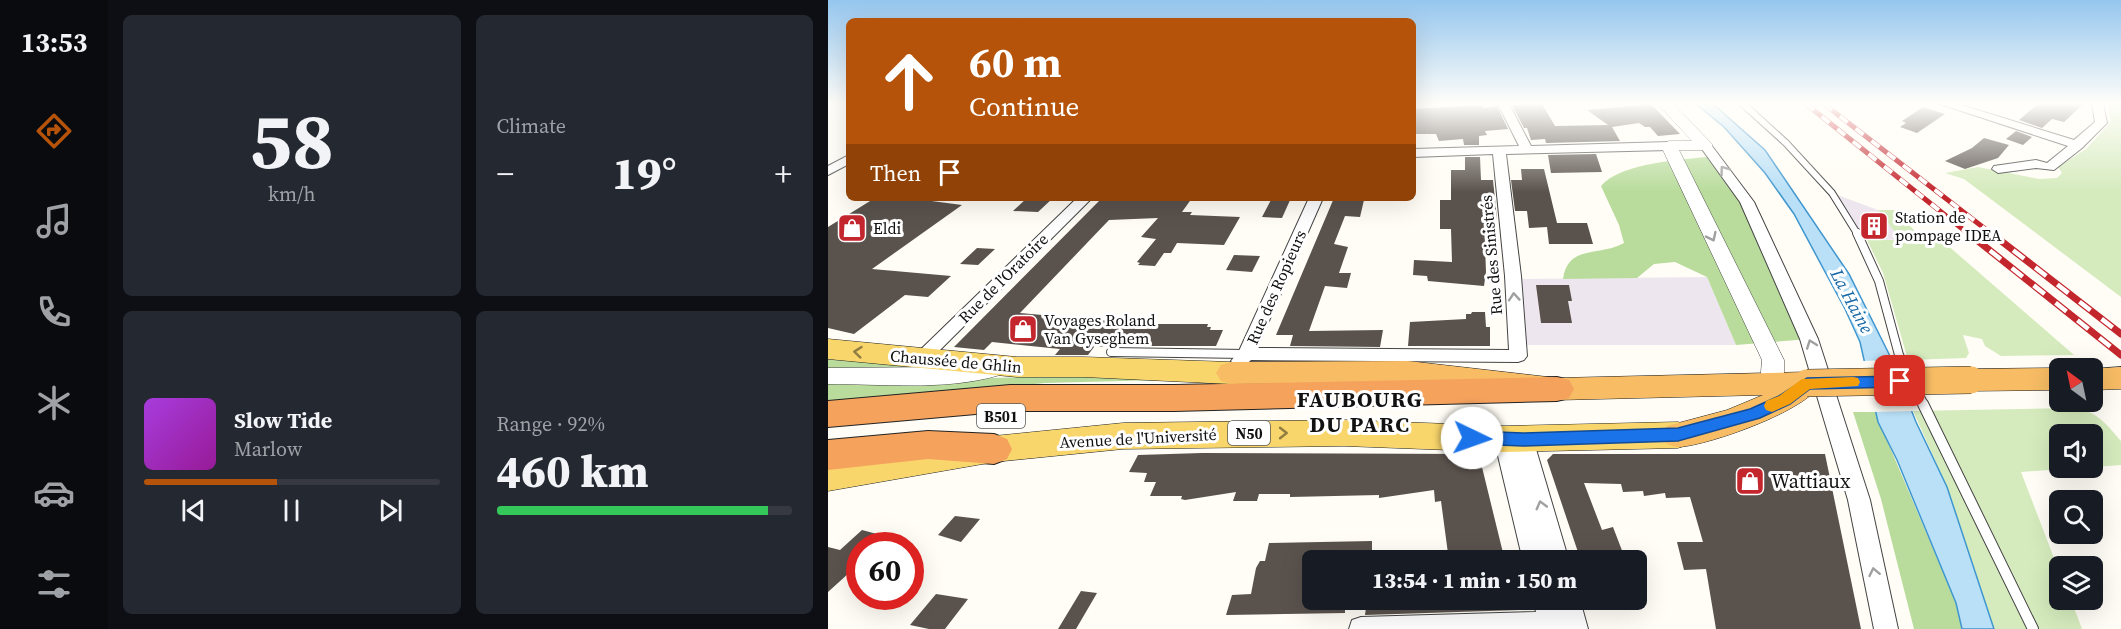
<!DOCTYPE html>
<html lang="en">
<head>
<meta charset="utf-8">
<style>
	body { margin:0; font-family:"Source Serif 4",serif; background:#242831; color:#f1f3f6; height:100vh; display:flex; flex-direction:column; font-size:22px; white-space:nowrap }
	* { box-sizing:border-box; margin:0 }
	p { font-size:20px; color:#9ea1a6 }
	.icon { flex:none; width:33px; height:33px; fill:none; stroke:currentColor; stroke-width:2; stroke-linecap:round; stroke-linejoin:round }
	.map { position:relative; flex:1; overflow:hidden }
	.panel { display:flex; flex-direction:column; gap:15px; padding:15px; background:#0d0f14; width:720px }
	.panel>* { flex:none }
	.top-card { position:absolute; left:18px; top:18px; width:570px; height:183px; border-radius:9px; box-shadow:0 6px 24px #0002; background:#b45309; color:#fff; overflow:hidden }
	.needle { width:39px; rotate:327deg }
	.fabs { position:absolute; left:1221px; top:358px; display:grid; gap:12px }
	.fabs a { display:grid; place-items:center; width:54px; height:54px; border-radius:9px; background:#171b24; box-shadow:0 6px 24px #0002; font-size:30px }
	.speed { position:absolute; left:18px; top:532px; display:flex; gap:12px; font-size:30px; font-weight:700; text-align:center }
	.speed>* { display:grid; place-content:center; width:78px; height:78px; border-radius:50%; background:#171b24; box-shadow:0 6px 24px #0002; line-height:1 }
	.speed .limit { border:9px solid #d22; background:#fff; color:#111 }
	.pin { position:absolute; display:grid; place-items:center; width:51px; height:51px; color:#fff; margin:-26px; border-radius:12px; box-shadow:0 3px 9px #0006 }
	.me { position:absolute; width:66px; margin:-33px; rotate:93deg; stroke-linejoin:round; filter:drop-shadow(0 0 4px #0008) }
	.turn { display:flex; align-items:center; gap:21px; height:126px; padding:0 24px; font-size:27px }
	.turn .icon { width:78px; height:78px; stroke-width:2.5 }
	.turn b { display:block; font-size:42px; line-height:51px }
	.then { display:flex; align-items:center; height:57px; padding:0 24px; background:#0003; gap:12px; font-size:22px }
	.big { font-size:45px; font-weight:800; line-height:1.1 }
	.panel .tile { flex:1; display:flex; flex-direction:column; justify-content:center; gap:9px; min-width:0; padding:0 21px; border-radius:9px; background:#242831 }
	.panel .dial { align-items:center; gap:0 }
	.dial b { font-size:78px; line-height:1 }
	.song { display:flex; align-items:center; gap:18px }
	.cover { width:72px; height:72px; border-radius:9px; background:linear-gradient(135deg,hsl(280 70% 55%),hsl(300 70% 35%)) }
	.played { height:6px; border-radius:3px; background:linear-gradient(90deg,#b45309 45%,#363941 45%) }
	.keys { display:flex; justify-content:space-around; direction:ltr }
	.heat { display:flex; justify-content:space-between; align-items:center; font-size:33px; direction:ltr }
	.charge { height:9px; border-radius:4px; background:linear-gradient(90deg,#34c759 92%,#363941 0) }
	.panel .tiles { flex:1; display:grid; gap:15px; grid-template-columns:repeat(2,1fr) }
	.trip { position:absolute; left:474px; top:550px; width:345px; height:60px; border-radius:9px; background:#171b24; box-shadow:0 6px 24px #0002; font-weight:800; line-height:60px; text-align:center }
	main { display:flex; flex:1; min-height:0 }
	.menu { display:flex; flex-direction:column; width:108px; justify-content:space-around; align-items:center; background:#090b0e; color:#9ea1a6 }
	.menu .icon { width:42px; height:42px }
	.menu .on { color:#b45309 }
	.menu b { font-size:27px; color:#f1f3f6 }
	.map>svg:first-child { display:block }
	.industrial { fill:#eee6ef }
	.green { fill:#d5ebbd }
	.forest { fill:#b9dc9c }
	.water { fill:#b9e0f7; stroke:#3f96cf; stroke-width:1.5 }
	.pier { fill:#fffdf5 }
	.building { fill:#5a524d }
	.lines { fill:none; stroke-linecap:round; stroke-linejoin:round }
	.service-far2-casing { stroke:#444; stroke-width:8 }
	.service-far1-casing { stroke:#444; stroke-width:10 }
	.service-casing { stroke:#444; stroke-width:12 }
	.minor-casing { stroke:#444; stroke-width:2 }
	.tertiary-casing { stroke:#444; stroke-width:1 }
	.primary-casing { stroke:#222; stroke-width:1 }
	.trunk-casing { stroke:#222; stroke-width:1 }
	.motorway-casing { stroke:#222; stroke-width:2 }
	.service-far2 { stroke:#fff; stroke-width:6 }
	.service-far1 { stroke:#fff; stroke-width:8 }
	.service { stroke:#fff; stroke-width:10 }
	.minor { fill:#fff; fill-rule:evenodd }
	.tertiary { fill:#fff; fill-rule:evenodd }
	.primary { fill:#f9d66b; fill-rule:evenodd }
	.trunk { fill:#f7bc64; fill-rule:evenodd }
	.motorway { fill:#f5a25d; fill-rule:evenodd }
	.rail-far1-casing { stroke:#c4262e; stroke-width:5 }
	.rail-casing { stroke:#c4262e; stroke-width:7 }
	.rail-far1 { stroke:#fff; stroke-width:4; stroke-dasharray:10; stroke-linecap:butt }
	.rail { stroke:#fff; stroke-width:4.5; stroke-dasharray:14; stroke-linecap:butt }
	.trunk-bridge-casing { stroke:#222; stroke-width:28; stroke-linecap:butt }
	.trunk-bridge { stroke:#f7bc64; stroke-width:27 }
	.oneway { stroke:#a0a0a0 }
	.oneway2 { stroke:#917d42 }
	.route { fill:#1a73e8; stroke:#114b97; stroke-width:1.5 }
	.slow { fill:#f59e0b }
	.labels { text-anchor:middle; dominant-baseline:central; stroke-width:6; stroke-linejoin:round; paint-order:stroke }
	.shield { fill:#fff; stroke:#585858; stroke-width:1.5 }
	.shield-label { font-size:15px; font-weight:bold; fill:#111 }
	.poi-label { font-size:16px; fill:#111; stroke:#fff; text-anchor:start }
	.street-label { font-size:16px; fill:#111; stroke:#fff }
	.water-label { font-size:18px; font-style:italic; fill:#1768a6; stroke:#fff }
	.near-poi-label { font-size:20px; fill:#111; stroke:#fff; text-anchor:start }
	.district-label { font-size:22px; font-weight:bold; letter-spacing:1.5px; fill:#111; stroke:#fff }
</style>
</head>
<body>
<main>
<nav class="menu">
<b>13:53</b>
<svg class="icon on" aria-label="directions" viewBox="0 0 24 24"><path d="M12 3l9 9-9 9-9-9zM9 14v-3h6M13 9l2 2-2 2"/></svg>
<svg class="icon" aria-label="music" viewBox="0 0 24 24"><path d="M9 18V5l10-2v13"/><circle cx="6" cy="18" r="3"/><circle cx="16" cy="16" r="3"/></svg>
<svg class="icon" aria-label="phone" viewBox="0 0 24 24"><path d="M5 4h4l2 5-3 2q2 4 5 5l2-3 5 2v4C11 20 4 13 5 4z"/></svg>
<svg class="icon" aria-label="climate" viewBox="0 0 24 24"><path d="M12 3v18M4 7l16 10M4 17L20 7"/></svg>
<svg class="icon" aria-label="car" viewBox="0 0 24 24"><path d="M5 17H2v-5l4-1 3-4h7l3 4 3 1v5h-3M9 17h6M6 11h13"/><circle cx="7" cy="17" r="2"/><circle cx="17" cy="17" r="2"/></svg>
<svg class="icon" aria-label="filters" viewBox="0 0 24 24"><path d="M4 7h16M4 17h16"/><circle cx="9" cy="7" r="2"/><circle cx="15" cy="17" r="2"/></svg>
</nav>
<section class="panel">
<div class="tiles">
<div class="tile dial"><b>58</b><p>km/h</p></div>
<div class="tile"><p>Climate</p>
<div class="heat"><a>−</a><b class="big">19°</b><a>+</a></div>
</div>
<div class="tile">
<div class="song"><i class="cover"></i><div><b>Slow Tide</b><p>Marlow</p></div></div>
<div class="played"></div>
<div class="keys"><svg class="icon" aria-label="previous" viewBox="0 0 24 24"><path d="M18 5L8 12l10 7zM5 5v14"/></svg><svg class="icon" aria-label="pause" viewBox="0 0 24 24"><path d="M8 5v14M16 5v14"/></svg><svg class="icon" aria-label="next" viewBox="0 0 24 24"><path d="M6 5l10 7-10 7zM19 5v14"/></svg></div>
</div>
<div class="tile"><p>Range · 92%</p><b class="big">460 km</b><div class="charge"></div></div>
</div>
</section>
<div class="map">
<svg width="1293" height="629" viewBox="0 0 1293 629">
	<rect width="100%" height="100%" fill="#fffdf5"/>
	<path class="industrial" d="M1004,193L1050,210L1073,240L1033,239Z
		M879,277L908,345H689L685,279Z"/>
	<path class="green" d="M1280,104H1293V297L1136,179L1117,173L1150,167L1211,179L1229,178L1234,173L1230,167L1258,149L1283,122Z
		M1050,210H1066L1094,238L1110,237L1246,355L1173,356L1157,346L1154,339L1135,335L1141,353L1138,358L1080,360L1055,273L1039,240H1073Z
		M1248,408C1270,412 1279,425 1293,441V465L1265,467L1264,435H1232V468H1246L1193,472L1231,571L1232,600H1243L1254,629H1166L1119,487L1085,411Z"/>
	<path class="forest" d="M886,156L919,202L981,339L908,345L879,277L847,262L826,264L809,278L735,279C740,244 771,257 796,243L791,225L773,186C793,162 856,160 886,156Z
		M0,359L85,365L81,370L0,369Z
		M292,374L371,379L217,383L0,403V383Z
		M1025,412H1047L1128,603L1134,629H1086L1053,499Z"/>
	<path class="water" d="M868,104H885L937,150L1021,274L1061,354L1088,422L1119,487L1166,629H1134L1128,603L1069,460L1050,422L1032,342L1017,309L966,214L937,173L896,127Z"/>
	<path class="pier" d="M1067,360L1088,411L1044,412L1033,361Z"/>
	<path class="building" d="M714,104L727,126L780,125L759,110L823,104L852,134L830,136L822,127H817L811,123L784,127L792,141L718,143L717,139L703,140L699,128H696L684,105Z
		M1210,104H1255L1236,122L1224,119L1214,128L1191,120Z
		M653,105L655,108L669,106L680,129L657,131L659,135L651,136V145H636L635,139L611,141L608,134H585V109Z
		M1095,107L1117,114L1089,133L1072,127L1078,123L1074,121Z
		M1188,131L1204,137L1195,145L1178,139Z
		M1156,138L1181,145L1170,158L1137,169L1117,161L1144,148Z
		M768,154L774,172L723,173L720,155Z
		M637,157H652L653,180H665L669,219H656L658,272L656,286L600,281L599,276L585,275L586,260L624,262L623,229H612V200H623V170H637Z
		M693,169H716L729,223H759L765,244H721L719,227L701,228L699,211H687L683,180H694Z
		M47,198H81L134,205L44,269L123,276L100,297L77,295L26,334L0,328V227Z
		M199,198H225L210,212L185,211Z
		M274,198H364L354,212H364L362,215L412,217L396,245L349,243L343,253H336L327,266L310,265L312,263L309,262L328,239L313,237L330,218L281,220L192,313L282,321L277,328L314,327L316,324H380L379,327H383L382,330H395L388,346H283L266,347L260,355H227L232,349L164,342L156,350L126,347Z
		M444,198H463L454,218L434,217Z
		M506,198L536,200L532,217L517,216L506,244L520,247L511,273H523L519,288L497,286L481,331L555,330L552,347L462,346L465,335H448Z
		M1034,219H1049L1060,234L1043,233Z
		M149,248L167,249L150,265L132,264Z
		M406,255L432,256L424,272L398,270Z
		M708,285H741L744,301H740L744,323H713Z
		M644,312H657L658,327H662V346H580L582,322L638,319V314H643Z
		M374,453L644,454L652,459L677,561H621L613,501L607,502L606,490L551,498V495L462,497V494H431L429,501H405L408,492L357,500L353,499L354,496H322L328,482H316L319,473L301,472L310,455Z
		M725,454H997L1033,629H888L878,569L856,570L849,542H875L862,497L838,498L837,493L816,496L815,491L795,492L793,484L756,483L774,530L785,527L798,561H753L719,460Z
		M127,516L152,519L133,542L110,535Z
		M34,530L60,537L50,546H32V563L0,592V547L12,550Z
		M544,541V561H484V600H517V613L398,615L404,595L423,594L428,568L432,561H437L441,543Z
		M253,591L269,593L248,629H230Z
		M108,594L140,599L117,629H101L82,625Z
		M539,600H691V610L537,615Z"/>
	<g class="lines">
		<g class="service-far2-casing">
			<path id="service-far2" d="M915,104L958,143L1004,193L1030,235"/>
		</g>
		<g class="service-far1-casing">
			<path id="service-far1" d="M1029,233L1051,281L1071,355L1096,405
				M283,352L417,354"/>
		</g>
		<g class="service-casing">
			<path id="service" d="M1095,404L1205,629"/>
		</g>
		<g class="minor-casing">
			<path id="minor" d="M670,104H681L703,146L841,142L847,146L841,150L678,154L693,276L699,356L696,360L690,362L423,360C417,366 414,368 406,365L403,361L411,351L481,198H495L429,348L681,350L677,276L665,154L585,157V149L691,146Z
				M1112,104H1130L1246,140L1267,122L1264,104H1275L1279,123L1254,148L1226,170L1208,168L1170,173L1164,169L1166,166L1208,160L1219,163L1240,146Z
				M877,141L881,142L926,202L990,339L1042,500L1070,629H1046L1020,500L972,339L912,202L871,145Z
				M21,155V164L0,175V166Z
				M249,198H264L99,363L93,365L87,363L84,359L87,355Z
				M676,431L683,433L686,438L688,433L695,431L702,433L705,439L741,561H695L666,439L669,433Z
				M705,600H752L760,629H521L524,620L533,617L708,612Z"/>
		</g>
		<g class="tertiary-casing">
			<path id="tertiary" d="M830,104H845L885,145L877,150H851L956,360V384L952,390L944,393L936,390L932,384L934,360L833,146L841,141H864Z
				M164,361L172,363L175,369L172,375C118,391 56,384 0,384V368L114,367Z"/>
		</g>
		<g class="primary-casing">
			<path id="primary" d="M0,339L189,357H256L403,362L413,365L418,373L413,381L403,384L256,377H189L0,359Z
				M516,420L676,426L850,422L861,426L866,435L861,444L850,448L676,452L516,446L295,449L166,462L0,491V463L166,436L295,423Z"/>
		</g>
		<g class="trunk-casing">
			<path id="trunk" d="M580,361L729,378L979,372L990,375L994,383C978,411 884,444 852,447C848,448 843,445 839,444L834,435L839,426L899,410L935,395L729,400L580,383L403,384L393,381L388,373L393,365L403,362Z
				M1293,367V389L1264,390V369H1261Z
				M1232,368L1235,369H1232V390L1143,391L1132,388L1128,380L1132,372L1143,369Z"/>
		</g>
		<g class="motorway-casing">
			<path id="motorway" d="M729,377L741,380L746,389L741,398L729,401L346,411H182L0,427V401L182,385H346Z
				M100,431L166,434L179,439L184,449L179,459L166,464L100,459L0,470V440Z"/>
		</g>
		<use href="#service-far2" class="service-far2"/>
		<use href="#service-far1" class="service-far1"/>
		<use href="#service" class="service"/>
		<use href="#minor" class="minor"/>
		<use href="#tertiary" class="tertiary"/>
		<use href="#primary" class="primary"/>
		<use href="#trunk" class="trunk"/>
		<use href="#motorway" class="motorway"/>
		<g class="rail-far1-casing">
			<path id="rail-far1" d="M978,104L1142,235
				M996,104L1165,235"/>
		</g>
		<g class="rail-casing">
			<path id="rail" d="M1140,233L1293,355
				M1163,233L1293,334"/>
		</g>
		<use href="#rail-far1" class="rail-far1"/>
		<use href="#rail" class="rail"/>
		<g class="trunk-bridge-casing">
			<path id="trunk-bridge" d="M979,383L1143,380"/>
		</g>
		<use href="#trunk-bridge" class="trunk-bridge"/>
	</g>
	<defs><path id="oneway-chevron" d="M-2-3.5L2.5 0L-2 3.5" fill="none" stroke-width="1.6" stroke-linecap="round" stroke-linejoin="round" transform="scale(1.5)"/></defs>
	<g class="oneway">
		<use href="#oneway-chevron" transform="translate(896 170) rotate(-126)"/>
		<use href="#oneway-chevron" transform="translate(884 237) rotate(64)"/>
		<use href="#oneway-chevron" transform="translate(686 297) rotate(-94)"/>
		<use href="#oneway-chevron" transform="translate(983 344) rotate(-110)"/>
		<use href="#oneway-chevron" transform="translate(713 505) rotate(-105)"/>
		<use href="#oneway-chevron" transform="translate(1046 572) rotate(-102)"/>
	</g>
	<g class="oneway2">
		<use href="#oneway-chevron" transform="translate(30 352) rotate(-174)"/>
		<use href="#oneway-chevron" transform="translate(455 433)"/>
	</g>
	<linearGradient id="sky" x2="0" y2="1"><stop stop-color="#95c6ee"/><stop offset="0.54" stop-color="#fffefa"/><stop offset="1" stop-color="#fffefa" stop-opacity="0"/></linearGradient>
	<rect width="1293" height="192" fill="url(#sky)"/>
	<path class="route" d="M1072,376L1078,378L1080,381L1078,385L1072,387L982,389L962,404L932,418L850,441L695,446L644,444L638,442L636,438L638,433L644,431L695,433L850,428L922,409L951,396L979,378Z"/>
	<path class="slow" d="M1025,377L1030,378L1032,382L1030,386L982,389L962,404L944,412L938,410L936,406L938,401L951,396L974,379Z"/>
	<defs>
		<g id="building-square" transform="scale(1.5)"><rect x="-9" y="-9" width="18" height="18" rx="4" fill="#c4262e" stroke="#fff"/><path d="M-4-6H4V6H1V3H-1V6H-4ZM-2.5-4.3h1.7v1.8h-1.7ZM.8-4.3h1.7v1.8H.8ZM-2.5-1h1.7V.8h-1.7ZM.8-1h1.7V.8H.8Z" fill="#fff"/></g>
		<g id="shop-square" transform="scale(1.5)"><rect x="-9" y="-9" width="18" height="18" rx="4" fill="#c4262e" stroke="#fff"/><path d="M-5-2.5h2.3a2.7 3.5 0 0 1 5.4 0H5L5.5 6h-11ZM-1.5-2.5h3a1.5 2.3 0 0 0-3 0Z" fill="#fff"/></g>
	</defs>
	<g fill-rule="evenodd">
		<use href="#building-square" x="1046" y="226"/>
		<use href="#shop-square" x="24" y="228"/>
		<use href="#shop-square" x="195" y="329"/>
		<use href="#shop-square" x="922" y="481"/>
	</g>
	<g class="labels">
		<g class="shield">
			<rect x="149" y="404" width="48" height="24" rx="4.5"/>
			<rect x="400" y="421" width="42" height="24" rx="4.5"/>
		</g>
		<g class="shield-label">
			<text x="173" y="416">B501</text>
			<text x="421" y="433">N50</text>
		</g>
		<g class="poi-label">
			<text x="1067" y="217">Station de<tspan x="1067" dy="18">pompage IDEA</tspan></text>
			<text x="45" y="228">Eldi</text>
			<text x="216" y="320">Voyages Roland<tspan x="216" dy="18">Van Gyseghem</tspan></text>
		</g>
		<g class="street-label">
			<text transform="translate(663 255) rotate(-95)">Rue des Sinistrés</text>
			<text transform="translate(175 278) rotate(-45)">Rue de l'Oratoire</text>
			<text transform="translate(448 287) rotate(-66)">Rue des Ropieurs</text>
			<text transform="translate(128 361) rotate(5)">Chaussée de Ghlin</text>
			<text transform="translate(310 438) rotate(-3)">Avenue de l'Université</text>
		</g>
		<g class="water-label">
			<text transform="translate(1024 301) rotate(62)">La Haine</text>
		</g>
		<g class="near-poi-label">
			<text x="943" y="481">Wattiaux</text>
		</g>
		<g class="district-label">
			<text x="532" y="399">FAUBOURG<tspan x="532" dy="25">DU PARC</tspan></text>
		</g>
	</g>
</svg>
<div class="fabs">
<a><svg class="needle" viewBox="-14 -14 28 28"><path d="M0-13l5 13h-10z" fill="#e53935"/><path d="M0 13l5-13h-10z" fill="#9ea1a6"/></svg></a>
<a><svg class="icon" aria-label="sound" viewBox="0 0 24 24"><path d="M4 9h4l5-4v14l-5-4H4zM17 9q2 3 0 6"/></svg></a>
<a><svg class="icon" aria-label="search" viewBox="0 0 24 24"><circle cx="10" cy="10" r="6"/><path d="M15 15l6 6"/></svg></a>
<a><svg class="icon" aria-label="layers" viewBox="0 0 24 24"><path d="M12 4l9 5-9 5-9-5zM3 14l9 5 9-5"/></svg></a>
</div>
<div class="speed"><div class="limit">60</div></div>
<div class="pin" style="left:1072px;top:381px;background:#d93025"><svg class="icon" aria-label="arrive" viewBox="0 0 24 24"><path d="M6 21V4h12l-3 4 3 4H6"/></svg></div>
<svg class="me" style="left:644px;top:438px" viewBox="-20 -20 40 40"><circle r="19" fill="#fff"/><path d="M0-13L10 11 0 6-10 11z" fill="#1a73e8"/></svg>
<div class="trip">13:54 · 1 min · 150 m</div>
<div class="top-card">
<div class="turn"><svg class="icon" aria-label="ahead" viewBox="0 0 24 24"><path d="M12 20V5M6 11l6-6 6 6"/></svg><div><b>60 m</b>Continue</div></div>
<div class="then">Then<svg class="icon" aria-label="arrive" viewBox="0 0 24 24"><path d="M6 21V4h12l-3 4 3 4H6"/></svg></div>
</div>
</div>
</main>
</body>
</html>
